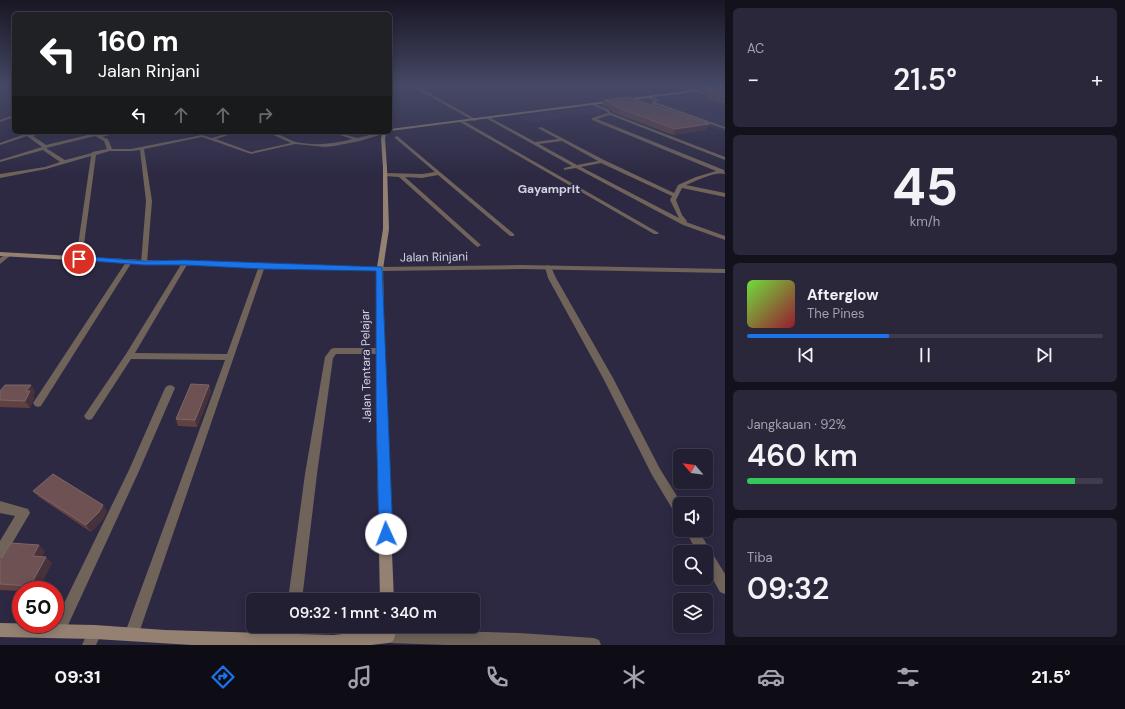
<!DOCTYPE html>
<html lang="id">
<head>
<meta charset="utf-8">
<style>
	body { margin:0; font-family:"DM Sans",sans-serif; background:#2a273a; color:#f1f3f6; height:100vh; display:flex; flex-direction:column; font-size:15px; white-space:nowrap }
	* { box-sizing:border-box; margin:0 }
	p { font-size:13px; color:#a2a2ac }
	.icon { flex:none; width:22px; height:22px; fill:none; stroke:currentColor; stroke-width:2; stroke-linecap:round; stroke-linejoin:round }
	.map { position:relative; flex:1; overflow:hidden }
	.details { display:flex; flex-direction:column; gap:8px; padding:8px; background:#13111c; width:400px }
	.details>* { flex:none }
	.top-card { position:absolute; left:12px; top:12px; width:380px; height:122px; border-radius:6px; box-shadow:0 2px 10px #0003,0 0 0 1px #3f3d4d; background:#202124; color:#fff; overflow:hidden }
	.needle { width:26px; rotate:299deg }
	.controls { position:absolute; left:673px; top:449px; display:grid; gap:8px }
	.controls a { display:grid; place-items:center; width:40px; height:40px; border-radius:6px; background:#221f32; box-shadow:0 2px 10px #0003,0 0 0 1px #3f3d4d; font-size:20px }
	.speed { position:absolute; left:12px; top:581px; display:flex; gap:8px; font-size:20px; font-weight:700; text-align:center }
	.speed>* { display:grid; place-content:center; width:52px; height:52px; border-radius:50%; background:#221f32; box-shadow:0 2px 10px #0003,0 0 0 1px #3f3d4d; line-height:1 }
	.speed .limit { border:6px solid #d22; background:#fff; color:#111 }
	.pin { position:absolute; display:grid; place-items:center; width:34px; height:34px; color:#fff; margin:-17px; border:2px solid #fff; border-radius:50%; box-shadow:0 1px 4px #0007 }
	.me { position:absolute; width:44px; margin:-22px; rotate:358deg; stroke-linejoin:round; filter:drop-shadow(0 0 3px #0008) }
	.turn { display:flex; align-items:center; gap:14px; height:84px; padding:0 20px; font-size:18px }
	.turn .icon { width:52px; height:52px; stroke-width:2.5 }
	.turn b { display:block; font-size:28px; line-height:34px }
	.lanes { display:flex; align-items:center; height:38px; padding:0 20px; background:#0003; justify-content:center; gap:20px; direction:ltr }
	.lanes .off { opacity:.35 }
	.big { font-size:30px; font-weight:600; line-height:1.1 }
	.details .widget { flex:1; display:flex; flex-direction:column; justify-content:center; gap:6px; min-width:0; padding:0 14px; border-radius:6px; background:#2a273a }
	.details .dial { align-items:center; gap:0 }
	.dial b { font-size:52px; line-height:1 }
	.song { display:flex; align-items:center; gap:12px }
	.cover { width:48px; height:48px; border-radius:6px; background:linear-gradient(135deg,hsl(100 70% 55%),hsl(350 70% 35%)) }
	.played { height:4px; border-radius:2px; background:linear-gradient(90deg,#1a73e8 40%,#3f3d4d 40%) }
	.keys { display:flex; justify-content:space-around; direction:ltr }
	.heat { display:flex; justify-content:space-between; align-items:center; font-size:22px; direction:ltr }
	.charge { height:6px; border-radius:3px; background:linear-gradient(90deg,#34c759 92%,#3f3d4d 0) }
	.trip { position:absolute; left:246px; top:593px; width:234px; height:40px; border-radius:6px; background:#221f32; box-shadow:0 2px 10px #0003,0 0 0 1px #3f3d4d; font-weight:600; line-height:40px; text-align:center }
	.dock { display:flex; height:64px; justify-content:space-around; align-items:center; background:#0e0c14; color:#a2a2ac }
	.dock .icon { width:28px; height:28px }
	.dock .on { color:#1a73e8 }
	.dock b { font-size:18px; color:#f1f3f6 }
	main { display:flex; flex:1; min-height:0 }
	.map>svg:first-child { display:block }
	.built { fill:#332f50 }
	.lines { fill:none; stroke-linecap:round; stroke-linejoin:round }
	.service { fill:#6f635a; fill-rule:evenodd }
	.minor { fill:#6f635a; fill-rule:evenodd }
	.tertiary { fill:#6f635a; fill-rule:evenodd }
	.secondary { fill:#948172; fill-rule:evenodd }
	.wall { fill:#614241 }
	.shaded-wall { fill:#47313b }
	.building { fill:#6d5153; stroke:#7d6669 }
	.route { fill:#1a73e8; stroke:#114b97 }
	.labels { text-anchor:middle; dominant-baseline:central; stroke-width:4; stroke-linejoin:round; paint-order:stroke }
	.far-quarter-label { font-size:12px; font-weight:bold; fill:#d3d2e3; stroke:#2d2943 }
	.street-label { font-size:12px; fill:#d3d2e3; stroke:#2d2943 }
</style>
</head>
<body>
<main>
<div class="map">
<svg width="725" height="645" viewBox="0 0 725 645">
	<rect width="100%" height="100%" fill="#2d2943"/>
	<path class="built" d="M696,94L725,102V114L672,97Z
		M665,96L725,115V132L633,101Z
		M595,107L607,112L567,117L555,111Z
		M552,111L567,118L531,123L517,117Z"/>
	<g class="lines">
		<path class="service" d="M692,85H698L725,92V94Z
			M647,96L660,100L655,102L725,127V129L653,104L651,102L655,100L646,98Z"/>
		<path class="minor" d="M390,85H395L393,86Z
			M410,85H415L477,120L474,121Z
			M676,85H682L699,90L697,91Z
			M592,103L608,109L611,113L725,157V160L610,115L597,119L724,170L725,174C715,171 696,181 686,185L725,193V197L682,188L676,200L682,215L687,221L686,222L725,236V240L683,225L576,168L564,170V168L572,166L486,118L489,117L535,142L558,139L538,128L541,127L604,160L674,193L678,185L696,177L716,171L592,120V118L608,113L606,111L592,105ZM562,141L598,161L577,165L539,144ZM601,163L672,196L670,200L679,218L581,167Z
			M14,115V117L0,122V120Z
			M460,120H462L659,233L658,234H654L460,122Z
			M23,132H28L30,134L47,132L33,136L46,145L92,134L90,132H94L98,135L113,132H121L102,137L108,139L112,149H131L202,135L212,138L232,132H238L216,139L251,152L291,143L267,132C278,132 286,139 296,142C315,146 333,144 352,139L331,132H337L357,138L383,132L386,133L360,141L334,146L325,147L295,144L251,154L202,137L144,149L152,201L147,263L144,265L141,263L146,201L140,150L131,151H110L96,155L82,259L79,261L76,259L91,156L46,169L0,178V174L45,167L60,162L43,150L0,162V160L42,147L27,136L0,145V143L25,134ZM95,136L104,141L107,149L92,152V153L65,160L46,148Z
			M397,136L514,234V236H510L438,175L422,178L405,177L481,245L478,247L476,246L399,177L384,176V174L386,173L422,174L435,172L395,138V137Z
			M8,253L11,255L10,256L0,264V258Z
			M129,260L132,262L41,406L38,407L35,406L33,403L35,400L126,262Z
			M185,261L188,263L135,353L227,354L259,266L262,264L265,266L139,633L137,638L132,640L127,638L125,633L225,360L131,359L92,419L89,420L86,419L84,416L126,354L182,263Z
			M548,265L551,267L556,278L613,378L660,469L682,504H680V517L676,515L652,475L603,378L548,278L545,267Z
			M334,348H382L385,349L386,351L385,353L382,354H336L333,358L317,474L302,600H288L305,474L325,357L331,349Z
			M170,385L173,386L175,388L139,471L63,636L58,638L53,636L51,631L53,626L129,470L165,388L167,386Z
			M0,501L28,509L30,513L4,557L0,559V541L15,516L0,513Z
			M685,530H698L725,574V594L720,592L706,567V552H697Z
			M95,625L100,627L102,632L96,645H82L90,627Z
			M284,626H298L297,641L296,645H284L283,641Z"/>
		<path class="tertiary" d="M522,265L725,269V273L522,269L380,271L377,269L380,267Z
			M388,629L519,633L594,638L599,640L601,645H447L388,643L383,641L381,636L383,631Z"/>
		<path class="secondary" d="M725,86V88L390,131V129Z
			M383,132H387L385,138L387,168L389,229L383,269L386,409L394,600H380L376,409L377,271L142,264L0,256V252L142,260L377,267L383,229V168L381,138Z
			M0,623L95,625L165,630L333,635L381,630V626H395V636L393,641L388,643L371,645H192L95,639L0,637Z"/>
	</g>
	<path class="wall" d="M700,87L725,89V104L705,98L706,96L698,93Z
		M604,100L709,124L706,130L673,135L612,112L609,108L602,105Z
		M31,385L35,392L33,396L34,398L30,408L0,407V391Z
		M209,385L211,392L197,427L178,426L176,419Z
		M33,491L107,511L103,519L91,532L39,497Z
		M45,551L42,556L52,563L38,590H21V591L0,590V561Z"/>
	<path class="shaded-wall" d="M709,124L706,130L673,135L675,129Z
		M31,385L35,392L33,396L34,398L30,408L25,401L26,391Z
		M209,385L211,392L197,427L195,420Z
		M103,505L107,511L103,519L91,532L86,525Z
		M39,545L45,551L39,562L33,556Z
		M46,557L52,563L38,590H35L30,586Z"/>
	<path class="building" d="M712,86L725,89V97L708,92L714,91L700,87Z
		M628,97L709,124L675,129L614,106L610,102L604,100Z
		M191,384L209,385L195,420L176,419Z
		M5,385H31L26,391H30L25,401L0,400V391Z
		M53,474L103,505L99,512L86,525L33,491Z
		M11,543L39,545L33,556L46,557L30,586L0,584V561Z"/>
	<linearGradient id="sky" x2="0" y2="1"><stop stop-color="#191725"/><stop offset="0.49" stop-color="#464966"/><stop offset="1" stop-color="#464966" stop-opacity="0"/></linearGradient>
	<rect width="725" height="175" fill="url(#sky)"/>
	<path class="route" d="M79,256L144,261L185,260L382,267L393,534L391,539L386,541L381,539L379,534L376,409V271L262,269L185,265H144L77,260V257Z"/>
	<g class="labels">
		<g class="far-quarter-label">
			<text x="549" y="189">Gayamprit</text>
		</g>
		<g class="street-label">
			<text transform="translate(434 257) rotate(-1)">Jalan Rinjani</text>
			<text transform="translate(366 366) rotate(-91)">Jalan Tentara Pelajar</text>
		</g>
	</g>
</svg>
<div class="controls">
<a><svg class="needle" viewBox="-14 -14 28 28"><path d="M0-13l5 13h-10z" fill="#e53935"/><path d="M0 13l5-13h-10z" fill="#a2a2ac"/></svg></a>
<a><svg class="icon" aria-label="sound" viewBox="0 0 24 24"><path d="M4 9h4l5-4v14l-5-4H4zM17 9q2 3 0 6"/></svg></a>
<a><svg class="icon" aria-label="search" viewBox="0 0 24 24"><circle cx="10" cy="10" r="6"/><path d="M15 15l6 6"/></svg></a>
<a><svg class="icon" aria-label="layers" viewBox="0 0 24 24"><path d="M12 4l9 5-9 5-9-5zM3 14l9 5 9-5"/></svg></a>
</div>
<div class="speed"><div class="limit">50</div></div>
<div class="pin" style="left:79px;top:259px;background:#d93025"><svg class="icon" aria-label="arrive" viewBox="0 0 24 24"><path d="M6 21V4h12l-3 4 3 4H6"/></svg></div>
<svg class="me" style="left:386px;top:534px" viewBox="-20 -20 40 40"><circle r="19" fill="#fff"/><path d="M0-13L10 11 0 6-10 11z" fill="#1a73e8"/></svg>
<div class="trip">09:32 · 1 mnt · 340 m</div>
<div class="top-card">
<div class="turn"><svg class="icon" aria-label="left" viewBox="0 0 24 24"><path d="M17 20v-9H6M10 6l-5 5 5 5"/></svg><div><b>160 m</b>Jalan Rinjani</div></div>
<div class="lanes"><svg class="icon" aria-label="left" viewBox="0 0 24 24"><path d="M17 20v-9H6M10 6l-5 5 5 5"/></svg><svg class="icon off" aria-label="ahead" viewBox="0 0 24 24"><path d="M12 20V5M6 11l6-6 6 6"/></svg><svg class="icon off" aria-label="ahead" viewBox="0 0 24 24"><path d="M12 20V5M6 11l6-6 6 6"/></svg><svg class="icon off" aria-label="right" viewBox="0 0 24 24"><path d="M7 20v-9h11M14 6l5 5-5 5"/></svg></div>
</div>
</div>
<section class="details">
<div class="widget"><p>AC</p>
<div class="heat"><a>−</a><b class="big">21.5°</b><a>+</a></div>
</div>
<div class="widget dial"><b>45</b><p>km/h</p></div>
<div class="widget">
<div class="song"><i class="cover"></i><div><b>Afterglow</b><p>The Pines</p></div></div>
<div class="played"></div>
<div class="keys"><svg class="icon" aria-label="previous" viewBox="0 0 24 24"><path d="M18 5L8 12l10 7zM5 5v14"/></svg><svg class="icon" aria-label="pause" viewBox="0 0 24 24"><path d="M8 5v14M16 5v14"/></svg><svg class="icon" aria-label="next" viewBox="0 0 24 24"><path d="M6 5l10 7-10 7zM19 5v14"/></svg></div>
</div>
<div class="widget"><p>Jangkauan · 92%</p><b class="big">460 km</b><div class="charge"></div></div>
<div class="widget"><p>Tiba</p><b class="big">09:32</b></div>
</section>
</main>
<nav class="dock">
<b>09:31</b>
<svg class="icon on" aria-label="directions" viewBox="0 0 24 24"><path d="M12 3l9 9-9 9-9-9zM9 14v-3h6M13 9l2 2-2 2"/></svg>
<svg class="icon" aria-label="music" viewBox="0 0 24 24"><path d="M9 18V5l10-2v13"/><circle cx="6" cy="18" r="3"/><circle cx="16" cy="16" r="3"/></svg>
<svg class="icon" aria-label="phone" viewBox="0 0 24 24"><path d="M5 4h4l2 5-3 2q2 4 5 5l2-3 5 2v4C11 20 4 13 5 4z"/></svg>
<svg class="icon" aria-label="climate" viewBox="0 0 24 24"><path d="M12 3v18M4 7l16 10M4 17L20 7"/></svg>
<svg class="icon" aria-label="car" viewBox="0 0 24 24"><path d="M5 17H2v-5l4-1 3-4h7l3 4 3 1v5h-3M9 17h6M6 11h13"/><circle cx="7" cy="17" r="2"/><circle cx="17" cy="17" r="2"/></svg>
<svg class="icon" aria-label="filters" viewBox="0 0 24 24"><path d="M4 7h16M4 17h16"/><circle cx="9" cy="7" r="2"/><circle cx="15" cy="17" r="2"/></svg>
<b>21.5°</b>
</nav>
</body>
</html>
